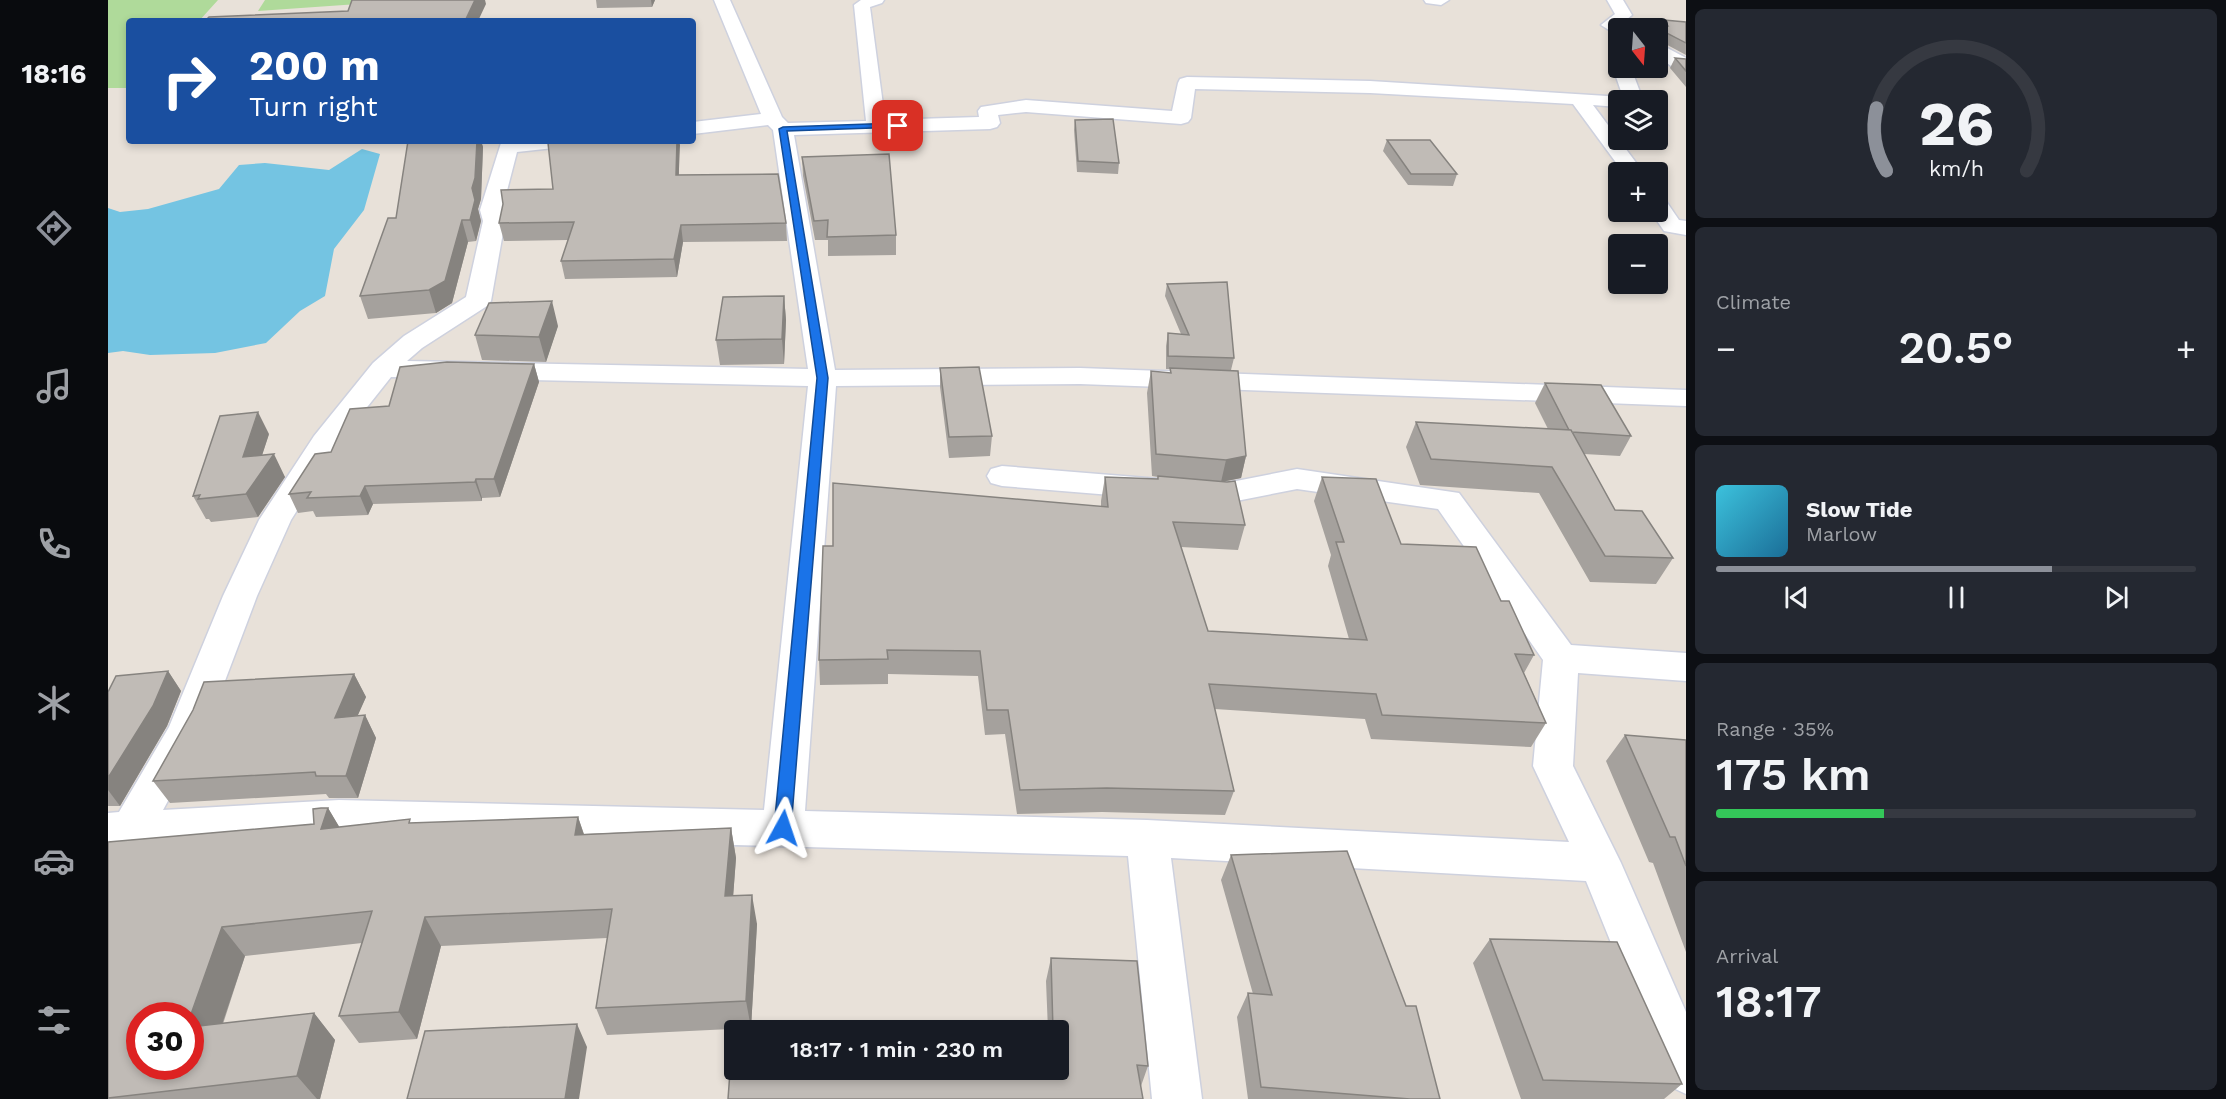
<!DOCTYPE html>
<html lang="en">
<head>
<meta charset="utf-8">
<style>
	body { margin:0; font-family:"Work Sans",sans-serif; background:#242831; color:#f1f3f6; height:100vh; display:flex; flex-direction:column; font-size:22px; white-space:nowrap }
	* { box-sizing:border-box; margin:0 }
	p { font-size:20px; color:#9ea1a6 }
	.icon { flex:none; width:33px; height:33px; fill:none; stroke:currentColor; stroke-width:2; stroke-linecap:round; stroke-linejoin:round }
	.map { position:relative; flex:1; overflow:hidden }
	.panel { display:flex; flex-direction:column; gap:9px; padding:9px; background:#0d0f14; width:540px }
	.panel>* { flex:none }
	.top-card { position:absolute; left:18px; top:18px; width:570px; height:126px; border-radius:6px; box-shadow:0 3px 9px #0003; background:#1a4fa0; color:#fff; overflow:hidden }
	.needle { width:39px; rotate:163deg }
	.controls { position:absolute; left:1500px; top:18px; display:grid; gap:12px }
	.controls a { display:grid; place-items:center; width:60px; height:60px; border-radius:6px; background:#171b24; box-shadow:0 3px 9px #0003; font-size:30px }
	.speed { position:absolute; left:18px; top:1002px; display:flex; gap:12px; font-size:30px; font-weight:700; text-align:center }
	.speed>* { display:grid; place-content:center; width:78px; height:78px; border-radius:50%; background:#171b24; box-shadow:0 3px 9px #0003; line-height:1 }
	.speed .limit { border:9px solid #d22; background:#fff; color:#111 }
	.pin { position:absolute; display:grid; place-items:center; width:51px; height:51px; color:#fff; margin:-26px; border-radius:12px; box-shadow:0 3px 9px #0006 }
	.me { position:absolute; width:66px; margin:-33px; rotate:5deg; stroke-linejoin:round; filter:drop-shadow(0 0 4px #0008) }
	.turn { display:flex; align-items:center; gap:21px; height:126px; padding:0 24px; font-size:27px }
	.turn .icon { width:78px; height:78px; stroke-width:2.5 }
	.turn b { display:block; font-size:42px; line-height:51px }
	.big { font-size:45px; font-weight:600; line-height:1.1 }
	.panel .card { flex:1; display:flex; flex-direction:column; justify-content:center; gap:9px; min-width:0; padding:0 21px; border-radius:9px; background:#242831 }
	.panel .dial { align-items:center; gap:0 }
	.dial svg { height:156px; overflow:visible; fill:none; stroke:#363941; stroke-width:7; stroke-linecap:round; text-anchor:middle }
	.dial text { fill:#f1f3f6; stroke:none }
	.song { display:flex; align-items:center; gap:18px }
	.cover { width:72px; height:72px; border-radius:9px; background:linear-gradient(135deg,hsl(190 70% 55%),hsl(200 70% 35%)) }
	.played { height:6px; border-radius:3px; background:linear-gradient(90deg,#8c9099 70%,#363941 70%) }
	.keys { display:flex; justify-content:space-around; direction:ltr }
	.heat { display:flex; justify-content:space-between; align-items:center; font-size:33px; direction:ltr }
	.charge { height:9px; border-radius:4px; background:linear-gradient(90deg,#34c759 35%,#363941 0) }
	.trip { position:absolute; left:616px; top:1020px; width:345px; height:60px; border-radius:6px; background:#171b24; box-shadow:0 3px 9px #0003; font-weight:600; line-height:60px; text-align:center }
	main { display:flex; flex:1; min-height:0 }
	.tabs { display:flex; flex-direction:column; width:108px; justify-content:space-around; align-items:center; background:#090b0e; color:#9ea1a6 }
	.tabs .icon { width:42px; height:42px }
	.tabs .current { color:#8c9099 }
	.tabs b { font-size:27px; color:#f1f3f6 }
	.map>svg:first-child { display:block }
	.green { fill:#afda9a }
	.water { fill:#74c4e2 }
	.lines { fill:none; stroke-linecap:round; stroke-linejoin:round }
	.minor-casing { stroke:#ced1de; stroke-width:3 }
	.minor { fill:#fff; fill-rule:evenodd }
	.wall { fill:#a5a19d }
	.shaded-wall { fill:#86837f }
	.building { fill:#c0bbb6; stroke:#86837f; stroke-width:1.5 }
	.route { fill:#1a73e8; stroke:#114b97; stroke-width:1.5 }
</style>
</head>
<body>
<main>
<nav class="tabs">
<b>18:16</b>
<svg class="icon current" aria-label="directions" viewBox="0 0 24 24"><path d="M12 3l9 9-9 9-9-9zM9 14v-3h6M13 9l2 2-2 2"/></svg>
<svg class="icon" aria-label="music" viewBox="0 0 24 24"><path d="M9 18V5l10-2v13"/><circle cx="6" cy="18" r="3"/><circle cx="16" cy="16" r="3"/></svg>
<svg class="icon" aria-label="phone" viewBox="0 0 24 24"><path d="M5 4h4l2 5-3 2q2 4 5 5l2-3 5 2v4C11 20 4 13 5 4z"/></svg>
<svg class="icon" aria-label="climate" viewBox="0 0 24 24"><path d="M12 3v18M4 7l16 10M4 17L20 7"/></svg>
<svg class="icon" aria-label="car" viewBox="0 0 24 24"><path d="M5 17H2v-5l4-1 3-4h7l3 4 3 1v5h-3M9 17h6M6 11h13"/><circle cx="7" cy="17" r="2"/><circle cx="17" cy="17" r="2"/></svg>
<svg class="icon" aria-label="filters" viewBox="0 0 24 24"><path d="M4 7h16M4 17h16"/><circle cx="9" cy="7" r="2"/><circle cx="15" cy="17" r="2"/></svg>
</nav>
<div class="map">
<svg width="1578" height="1099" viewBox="0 0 1578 1099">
	<rect width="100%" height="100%" fill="#e8e1d9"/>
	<path class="green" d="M0,0H110L91,21H21V88H0Z
		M157,0H252L250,4L150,11Z"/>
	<path class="water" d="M254,149L272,154L256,210L226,249L217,296L192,311L158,343L107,353L42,355L15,351L0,353V208L12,212L40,209L111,189L131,165L157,163L221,170Z"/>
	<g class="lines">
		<g class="minor-casing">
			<path id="minor" d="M606,0H622L674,117L680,123L758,121L746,5L753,0H776L774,3L762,7L777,120L871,117L870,111L873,107L918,100L1064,111L1070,83L1072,79L1079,77L1262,81L1515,97L1505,68L1510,63V68H1523L1535,100H1510V107L1485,105L1535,172H1515L1465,104L1262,93L1087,89L1083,118L1080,122L1073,124L918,112L890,115L892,123L889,127L882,129L686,135L727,370L972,368L1578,390V406L972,384L728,386L697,811L1039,820L1461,842L1425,766L1435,660L1330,509L1189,489L1113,504L894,486L883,483L879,476L883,469L894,466L1113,484L1189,469L1351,493L1463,645L1578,653V681L1470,673L1465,766L1513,863L1578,1012V1094L1561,1086L1478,881L1063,858L1094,1099H1044L1020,856L301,836H231L0,849V813L11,812L61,727L115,596L151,520L206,436L265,363L296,336L358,297L375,221L372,210L393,143L465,141L462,145L455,147L409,152L394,210L397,221L383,301L379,306L314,348L299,361L700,369L665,130L660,125L585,134V122L653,114ZM283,377L700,386L656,810L231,800L55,810L98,731L149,596L183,520L233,440Z
				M1316,0H1341L1333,5L1318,3Z
				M1499,0H1515L1524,15L1507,29L1501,30L1493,25L1507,14Z
				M1550,43L1578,58V68L1563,66L1550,56Z
				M1550,199L1558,201L1571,220L1578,221V235L1556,231L1543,212H1550Z"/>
		</g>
		<use href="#minor" class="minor"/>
	</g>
	<path class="wall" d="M488,0H547L544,7L489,8Z
		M1556,20L1578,22V55L1552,41L1550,47V28H1537L1539,25L1553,26Z
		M1567,58L1578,59V87L1562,68Z
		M967,120L1011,163L1010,174L969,172L966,130Z
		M1279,140L1349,174L1345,186L1300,185L1275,151Z
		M300,141H373L375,147L373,199L370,209L373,221L368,241L360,242L344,303L328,313L260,319L252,296L288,218Z
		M456,141H571V175L678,223L679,241L575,242L569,277L457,279L453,261L460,240L396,241L391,223L445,189Z
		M694,157L788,235V255L720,256V240H707L695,176Z
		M1059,284L1126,358L1123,370L1138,456L1133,478L1114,482L1137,525L1130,550L1073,547L1100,631L1241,639L1220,566L1223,555L1206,501L1214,477L1293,544L1393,601L1426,655L1416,673L1438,723L1423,747L1263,739L1257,719L1107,709L1126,791L1117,815L994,812L909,814L897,734L877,735L870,676L780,674V684L712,685L711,660L725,546L993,507V501L997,477L1049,479L1050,477L1044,476L1039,393L1043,371L1062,373V369H1058V346L1060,333L1073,334L1057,296Z
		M676,296L678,320L676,364L612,365L608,340Z
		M450,326L438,362L374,360L367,335Z
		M426,364L431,382L392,497L374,498V501L265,504L260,515L208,517L205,511L190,513L181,494L223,452L281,406Z
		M832,368L884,436L882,456L841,458L832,387Z
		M1437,383L1523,436L1512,456L1476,454L1507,510L1565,558L1548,584L1482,582L1431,493L1312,485L1298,447L1308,422L1440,429L1427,403Z
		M161,434L154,455L177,477L150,517L103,522L101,519H98L85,496Z
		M60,671L73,691L59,726L12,806H0V692Z
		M246,674L258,697L249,716L257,715L268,738L250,798H221L218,794L62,803L45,781Z
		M1517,735L1578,740V952L1545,863L1541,862L1498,761Z
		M220,808L231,827L304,823L470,817L476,834L623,828L628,858L625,896L649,924L643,1028L499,1035L488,1008L499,938L333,946L309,1039L251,1043L231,1016L254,943L137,956L115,1024L206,1013L227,1040L212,1099H0V842L206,824Z
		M1123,855L1332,1099H1140L1129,1017L1140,993L1145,994L1113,880Z
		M1382,939L1574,1084L1556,1099H1413L1365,963Z
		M943,958L1040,1066L1033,1086L775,1077L941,1071V1070H951V1030H940L938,981Z"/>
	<path class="shaded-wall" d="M367,0H377L378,4L370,21H357Z
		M543,0H547L544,7Z
		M369,141H373L375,147L373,199L370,209L373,221L368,241L362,220L364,188Z
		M569,141H571L572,145L570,192L568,175Z
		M354,220L360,242L344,303L328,313L321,290Z
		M573,225L575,242L569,277L566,259Z
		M676,296L678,320L676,364L674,339Z
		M444,301L450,326L438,362L431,337Z
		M426,364L431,382L392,497L386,479Z
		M150,412L161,434L146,480L135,457Z
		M166,454L177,477L150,517L138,494Z
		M1138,456L1133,478L1113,482L1118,460Z
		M368,479L374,498V501L367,482Z
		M257,486L265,504L260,515L252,496Z
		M60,671L73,691L59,726L12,806L0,790V778Z
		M246,674L258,697L239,740L227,718Z
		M257,715L268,738L250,798L238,776Z
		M220,808L238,838L213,829Z
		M470,817L480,847L467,835Z
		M623,828L628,858L623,925L617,896Z
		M644,895L649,924L643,1028L638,1001Z
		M317,917L333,946L309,1039L291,1012Z
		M114,927L137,956L104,1054L82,1032V1017Z
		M206,1013L227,1040L212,1099H209L189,1076Z
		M469,1024L479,1047L471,1099H457Z"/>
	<path class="building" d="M244,0H367L357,21H97L101,17L240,11Z
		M1556,20L1578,22V43L1555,31L1552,33V41L1550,38V28H1542L1539,25L1560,26Z
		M1567,58L1578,59V71Z
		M1005,119L1011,163L970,161L967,120Z
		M1279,140H1322L1349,174H1303Z
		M300,141H369L367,178L364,188L367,200L362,220H354L337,281L321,290L252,296L280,218H288Z
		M456,141H569L568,175L670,174L678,223L573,225L566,259L453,261L466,222L391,223L395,204L393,190L445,189L440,143Z
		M781,154L788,235L719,237L720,220L706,221L694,157Z
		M1119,282L1126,358L1060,356V333L1081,335L1059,284Z
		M676,296L674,339L608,340L615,297Z
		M444,301L431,337L367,335L381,303Z
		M339,362L426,364L386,479H368L367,482L257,486L252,496L199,498L203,492L181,494L207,454L223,452L242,409L281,406L292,367Z
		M871,367L884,436L841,437L832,368Z
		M1062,368L1130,371L1138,456L1118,460L1048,454L1043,371L1063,373Z
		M1437,383L1493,385L1523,436L1464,432L1463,430H1461Z
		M150,412L135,457L166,454L138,494L90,499L92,495L85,496L112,416Z
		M1308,422L1463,430L1507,510L1534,511L1565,558L1497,556L1444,467L1323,459Z
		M1050,476L1119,482L1127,481L1137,525L1065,522L1100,631L1259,640L1228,542H1236L1214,477L1268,479L1293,544L1368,547L1393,601H1401L1426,655L1407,654L1438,723L1274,715L1268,694L1101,684L1126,791L999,788L912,790L900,710H879L872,651L779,650L780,659L711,660L715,546H725V483L1000,507L997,477L1050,479Z
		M60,671L45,706L0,778V692L8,676Z
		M246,674L227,718L257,715L238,776H208L207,772L45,781L85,710L96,682Z
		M1517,735L1578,740V866L1567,837H1562Z
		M213,808H220L213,829L302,819L301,823L470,817L467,835L623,828L617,896L644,895L638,1001L488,1008L504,909L317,917L291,1012L231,1016L264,911L114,927L82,1017V1016H32V1066H82V1027L206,1013L189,1076L0,1098V842L206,824L205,809Z
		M1239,851L1298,1006H1308L1332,1099H1302L1153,1087L1140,993L1164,995L1123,855Z
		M1382,939L1509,942L1574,1084L1435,1080Z
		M943,958L1029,961L1040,1066L1029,1065L1035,1099H620L625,1031L773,1024L774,1030H627V1070H775V1077L947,1071V1070H951V1030H945Z
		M469,1024L457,1099H299L317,1031Z"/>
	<path class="route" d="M790,123L793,124V127L679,131L720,378L683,828L681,833L675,835L669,833L666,828L709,378L671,129L675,127Z"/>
</svg>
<div class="controls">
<a><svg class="needle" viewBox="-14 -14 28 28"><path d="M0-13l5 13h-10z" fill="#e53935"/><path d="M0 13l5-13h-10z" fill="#9ea1a6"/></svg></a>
<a><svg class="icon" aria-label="layers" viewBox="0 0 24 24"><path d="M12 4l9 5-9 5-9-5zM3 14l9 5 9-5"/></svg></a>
<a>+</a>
<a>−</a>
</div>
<div class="speed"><div class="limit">30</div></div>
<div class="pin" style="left:790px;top:126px;background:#d93025"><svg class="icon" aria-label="arrive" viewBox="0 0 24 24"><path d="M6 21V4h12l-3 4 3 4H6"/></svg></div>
<svg class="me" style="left:675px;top:828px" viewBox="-20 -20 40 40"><path d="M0-17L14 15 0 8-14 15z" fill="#1a73e8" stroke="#fff" stroke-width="4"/></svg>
<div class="trip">18:17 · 1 min · 230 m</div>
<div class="top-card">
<div class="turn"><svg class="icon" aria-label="right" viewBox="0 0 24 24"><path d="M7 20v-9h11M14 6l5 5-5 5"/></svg><div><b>200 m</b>Turn right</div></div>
</div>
</div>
<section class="panel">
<div class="card dial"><svg viewBox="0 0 100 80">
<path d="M14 69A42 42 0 1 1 86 69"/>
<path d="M14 69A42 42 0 0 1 9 37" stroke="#8c9099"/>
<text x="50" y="56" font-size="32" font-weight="700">26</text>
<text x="50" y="72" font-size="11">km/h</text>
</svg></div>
<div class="card"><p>Climate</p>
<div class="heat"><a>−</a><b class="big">20.5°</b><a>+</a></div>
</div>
<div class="card">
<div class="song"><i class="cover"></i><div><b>Slow Tide</b><p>Marlow</p></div></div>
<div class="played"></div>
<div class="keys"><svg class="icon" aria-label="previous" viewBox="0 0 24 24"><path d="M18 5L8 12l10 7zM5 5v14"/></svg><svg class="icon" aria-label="pause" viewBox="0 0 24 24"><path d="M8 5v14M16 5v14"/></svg><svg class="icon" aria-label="next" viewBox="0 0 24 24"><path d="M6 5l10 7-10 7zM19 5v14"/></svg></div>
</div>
<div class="card"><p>Range · 35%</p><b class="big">175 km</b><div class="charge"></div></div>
<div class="card"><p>Arrival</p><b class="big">18:17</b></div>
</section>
</main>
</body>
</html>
